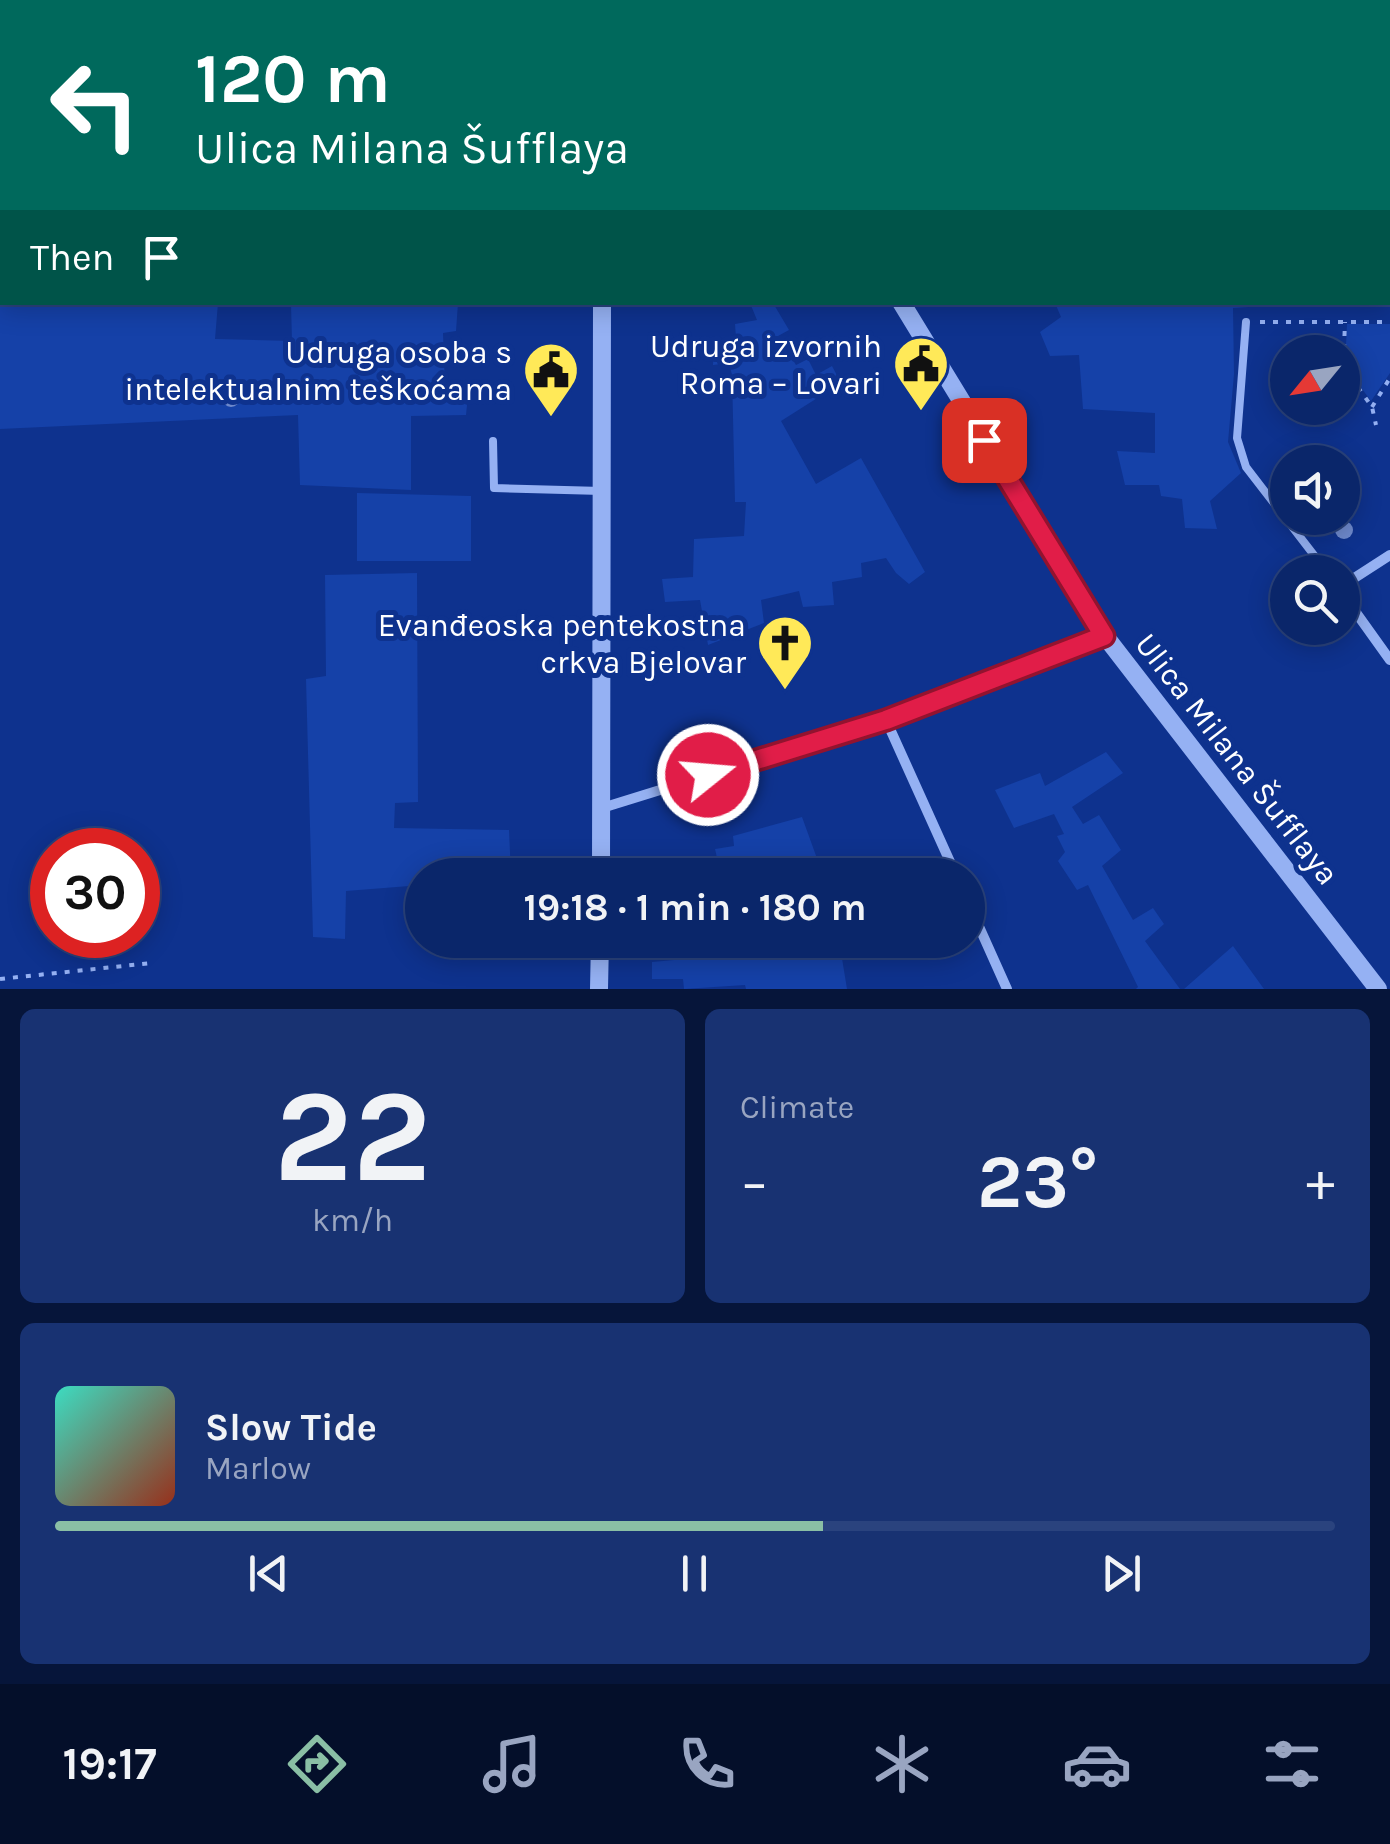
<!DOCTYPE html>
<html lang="en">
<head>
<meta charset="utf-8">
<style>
	body { margin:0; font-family:Karla,sans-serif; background:#183272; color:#f1f3f6; height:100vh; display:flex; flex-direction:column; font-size:38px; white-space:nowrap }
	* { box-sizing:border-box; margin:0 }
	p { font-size:32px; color:#99a5c1 }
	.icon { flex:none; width:55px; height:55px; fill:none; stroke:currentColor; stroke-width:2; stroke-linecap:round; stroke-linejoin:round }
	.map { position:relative; height:989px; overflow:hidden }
	.panel { display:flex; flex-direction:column; gap:20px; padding:20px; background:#06153a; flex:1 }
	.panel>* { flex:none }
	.guide { position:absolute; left:0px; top:0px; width:1390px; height:305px; box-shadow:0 5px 25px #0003,0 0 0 2px #2a437e; background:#00695c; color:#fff; overflow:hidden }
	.needle { width:65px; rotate:240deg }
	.tools { position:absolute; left:1270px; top:335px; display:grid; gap:20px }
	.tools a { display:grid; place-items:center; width:90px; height:90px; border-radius:50%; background:#0a266a; box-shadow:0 5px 25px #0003,0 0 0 2px #2a437e; font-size:50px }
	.speed { position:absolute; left:30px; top:828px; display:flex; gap:20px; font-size:50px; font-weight:700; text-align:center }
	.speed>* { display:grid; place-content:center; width:130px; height:130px; border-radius:50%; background:#0a266a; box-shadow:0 5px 25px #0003,0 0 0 2px #2a437e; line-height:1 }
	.speed .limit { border:15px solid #d22; background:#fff; color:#111 }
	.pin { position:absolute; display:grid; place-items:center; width:85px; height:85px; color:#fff; margin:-42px; border-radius:20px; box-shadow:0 5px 15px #0006 }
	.me { position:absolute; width:110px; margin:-55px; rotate:73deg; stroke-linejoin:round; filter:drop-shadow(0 0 8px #0008) }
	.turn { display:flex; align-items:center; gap:35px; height:210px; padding:0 30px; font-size:45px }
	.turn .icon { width:130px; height:130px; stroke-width:2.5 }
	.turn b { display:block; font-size:70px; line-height:85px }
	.then { display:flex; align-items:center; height:95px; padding:0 30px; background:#0003; gap:20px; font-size:38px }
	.big { font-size:75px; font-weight:700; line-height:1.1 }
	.panel .widget { flex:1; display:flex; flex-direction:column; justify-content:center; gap:15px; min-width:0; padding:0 35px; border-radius:15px; background:#183272 }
	.panel .dial { align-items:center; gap:0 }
	.dial b { font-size:130px; line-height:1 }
	.song { display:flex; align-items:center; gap:30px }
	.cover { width:120px; height:120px; border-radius:15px; background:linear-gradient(135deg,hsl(170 70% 55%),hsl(10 70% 35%)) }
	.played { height:10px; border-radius:5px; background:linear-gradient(90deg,#8abfa5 60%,#2a437e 60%) }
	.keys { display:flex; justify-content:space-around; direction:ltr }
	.heat { display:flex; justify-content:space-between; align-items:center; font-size:55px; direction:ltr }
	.panel .tiles { flex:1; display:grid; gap:20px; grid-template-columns:1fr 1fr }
	.widget:last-child { grid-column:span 2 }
	.trip { position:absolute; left:405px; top:858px; width:580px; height:100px; border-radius:50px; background:#0a266a; box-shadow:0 5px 25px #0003,0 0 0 2px #2a437e; font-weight:700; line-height:100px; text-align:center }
	.dock { display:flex; height:160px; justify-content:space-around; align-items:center; background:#040f2a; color:#99a5c1 }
	.dock .icon { width:70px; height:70px }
	.dock .current { color:#8abfa5 }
	.dock b { font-size:45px; color:#f1f3f6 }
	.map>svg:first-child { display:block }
	.green { fill:#1541a8 }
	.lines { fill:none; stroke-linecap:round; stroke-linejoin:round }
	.path { stroke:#95b1f3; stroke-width:4; stroke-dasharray:5 8; stroke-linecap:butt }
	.service { stroke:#95b1f3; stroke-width:8 }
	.minor { stroke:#95b1f3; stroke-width:10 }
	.tertiary { stroke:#95b1f3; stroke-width:18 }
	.secondary { stroke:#c5d4fd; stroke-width:20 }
	.tree { fill:#6e89cc }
	.route-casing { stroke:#92132f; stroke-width:25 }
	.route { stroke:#e11d48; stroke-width:18 }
	.labels { text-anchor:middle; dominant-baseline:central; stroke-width:10; stroke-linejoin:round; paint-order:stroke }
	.poi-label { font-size:32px; fill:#fff; stroke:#0e328e; text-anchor:end }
	.street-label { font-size:32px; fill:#fff; stroke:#0e328e }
</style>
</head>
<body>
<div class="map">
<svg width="1390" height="989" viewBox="0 0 1390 989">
	<rect width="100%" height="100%" fill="#0e328e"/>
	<path class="green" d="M0,258L2,302L218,303L215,339L292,341L291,305L458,303L456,331L443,333L445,387L469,386L466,415L411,416V490L300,485L298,415L0,429Z
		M750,303H773L789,330L778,336L796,365L808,359L816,375L832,366L841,383L781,421L816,484L861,458L925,572L909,584L896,573L886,558L861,563L862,577L832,582L834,605L803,607L799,591L761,600L764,623L708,645L700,600L665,602L662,579L693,577L694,539L744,536L746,502H735L732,375L729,363L713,365L714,341L736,338L735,324L757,320Z
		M1055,303H1312L1233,308L1234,374L1228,442L1241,473L1210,501L1217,529L1185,528L1182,499L1161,496L1159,485H1125L1117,451L1155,453V413L1083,409L1079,355L1050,356L1040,332L1061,317Z
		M1347,324H1390V373L1371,401L1345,366Z
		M357,493L471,496V561H357Z
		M417,573L418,802L395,803L394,828L509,830L511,875H422V885L346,891L345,939L313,937L306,679L326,676L325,575Z
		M1106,752L1123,773L1072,807L1083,824L1099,815L1121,850L1102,866L1133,920L1153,908L1164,924L1145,941L1180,989H1136L1138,987L1088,885L1077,890L1058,861L1065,852L1057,836L1064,834L1054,814L1014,828L995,790L1040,773L1045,786Z
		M802,817L823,875H721L715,849L734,846L733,836Z
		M732,940H839L847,989H746L745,985L684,989L683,979H652V962L730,955Z
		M1233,946L1264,989H1184Z"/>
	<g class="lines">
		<path class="path" d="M581,0V2
			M656,0V2
			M761,0V2
			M841,2V0
			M0,31H2
			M1388,82H1390
			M1260,322H1390
			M1343,366L1372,407L1376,425
			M1343,375L1345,322
			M1372,407L1390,378
			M0,979L151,963"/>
		<path class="service" d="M1255,2V0
			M1246,322L1237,438L1246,467L1327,572
			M493,441L494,488L602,491"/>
		<path class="minor" d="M56,0V2
			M1342,586L1390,555
			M1342,593L1390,660
			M886,720L956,875
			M602,808L886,720L1105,636
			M968,902L1007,989"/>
		<path class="tertiary" d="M622,2L623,0
			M901,302L1105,636L1378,989
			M601,875L602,302
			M599,989L600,940"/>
		<path class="secondary" d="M0,66H2
			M1388,120H1390"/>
	</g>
	<g class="tree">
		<circle cx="231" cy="398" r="9"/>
		<circle cx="1344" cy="530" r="9"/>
	</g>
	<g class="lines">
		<g class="route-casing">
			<path id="route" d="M708,775L886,720L1104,636L984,440"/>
		</g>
		<use href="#route" class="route"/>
	</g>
	<defs>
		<g id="civic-pin" transform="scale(2.875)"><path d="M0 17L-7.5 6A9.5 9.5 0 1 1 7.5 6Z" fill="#ffe958" stroke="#0e328e"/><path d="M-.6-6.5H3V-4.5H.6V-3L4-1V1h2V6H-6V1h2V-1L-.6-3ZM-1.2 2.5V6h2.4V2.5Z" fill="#111"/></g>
		<g id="church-pin" transform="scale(2.875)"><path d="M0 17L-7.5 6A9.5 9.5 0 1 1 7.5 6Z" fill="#ffe958" stroke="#0e328e"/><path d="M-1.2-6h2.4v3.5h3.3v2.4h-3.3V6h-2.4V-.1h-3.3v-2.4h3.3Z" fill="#111"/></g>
	</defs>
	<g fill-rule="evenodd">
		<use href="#civic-pin" x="921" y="364"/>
		<use href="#civic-pin" x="551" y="370"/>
		<use href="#church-pin" x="785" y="643"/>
	</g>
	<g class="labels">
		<g class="poi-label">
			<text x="882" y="346">Udruga izvornih<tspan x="882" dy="37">Roma – Lovari</tspan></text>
			<text x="512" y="352">Udruga osoba s<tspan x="512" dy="37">intelektualnim teškoćama</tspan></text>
			<text x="746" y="625">Evanđeoska pentekostna<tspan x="746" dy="37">crkva Bjelovar</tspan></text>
		</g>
		<g class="street-label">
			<text transform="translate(1237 759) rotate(52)">Ulica Milana Šufflaya</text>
		</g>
	</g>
</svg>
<div class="tools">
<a><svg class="needle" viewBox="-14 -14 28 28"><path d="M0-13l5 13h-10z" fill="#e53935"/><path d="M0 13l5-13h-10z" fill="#99a5c1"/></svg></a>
<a><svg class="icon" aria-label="sound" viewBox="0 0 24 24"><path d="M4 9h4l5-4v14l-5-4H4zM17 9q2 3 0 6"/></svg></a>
<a><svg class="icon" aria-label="search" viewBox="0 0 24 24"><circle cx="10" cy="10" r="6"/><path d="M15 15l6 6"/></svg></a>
</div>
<div class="speed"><div class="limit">30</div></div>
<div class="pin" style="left:984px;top:440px;background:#d93025"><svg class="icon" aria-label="arrive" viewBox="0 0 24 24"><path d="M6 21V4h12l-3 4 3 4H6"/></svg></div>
<svg class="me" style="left:708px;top:775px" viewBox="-20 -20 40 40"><circle r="17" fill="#e11d48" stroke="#fff" stroke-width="3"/><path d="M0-11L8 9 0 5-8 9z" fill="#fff"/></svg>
<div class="trip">19:18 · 1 min · 180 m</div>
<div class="guide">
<div class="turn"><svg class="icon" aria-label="left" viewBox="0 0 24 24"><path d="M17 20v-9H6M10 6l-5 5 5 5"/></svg><div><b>120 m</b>Ulica Milana Šufflaya</div></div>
<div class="then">Then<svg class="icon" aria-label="arrive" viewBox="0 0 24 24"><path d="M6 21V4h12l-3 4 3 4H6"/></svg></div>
</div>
</div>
<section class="panel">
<div class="tiles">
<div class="widget dial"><b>22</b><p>km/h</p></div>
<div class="widget"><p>Climate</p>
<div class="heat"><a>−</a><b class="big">23°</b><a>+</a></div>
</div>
<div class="widget">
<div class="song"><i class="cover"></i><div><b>Slow Tide</b><p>Marlow</p></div></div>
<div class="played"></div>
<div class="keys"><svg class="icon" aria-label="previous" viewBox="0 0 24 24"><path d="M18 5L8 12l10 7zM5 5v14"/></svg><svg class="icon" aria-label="pause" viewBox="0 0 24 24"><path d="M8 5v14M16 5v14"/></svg><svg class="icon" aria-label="next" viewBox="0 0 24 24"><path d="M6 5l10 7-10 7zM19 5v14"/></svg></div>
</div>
</div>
</section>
<nav class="dock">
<b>19:17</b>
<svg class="icon current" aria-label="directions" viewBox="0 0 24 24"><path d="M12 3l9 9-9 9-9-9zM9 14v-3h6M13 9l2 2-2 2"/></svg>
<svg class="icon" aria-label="music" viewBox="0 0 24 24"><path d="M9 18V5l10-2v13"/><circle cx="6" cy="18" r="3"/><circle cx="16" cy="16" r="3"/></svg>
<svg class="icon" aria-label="phone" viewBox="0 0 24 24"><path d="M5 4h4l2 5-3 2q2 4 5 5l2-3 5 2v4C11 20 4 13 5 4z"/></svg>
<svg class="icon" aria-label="climate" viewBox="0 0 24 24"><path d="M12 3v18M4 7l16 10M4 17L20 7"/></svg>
<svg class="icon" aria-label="car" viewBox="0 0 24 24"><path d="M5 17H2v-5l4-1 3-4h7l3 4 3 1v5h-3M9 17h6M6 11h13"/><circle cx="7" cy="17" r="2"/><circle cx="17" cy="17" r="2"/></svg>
<svg class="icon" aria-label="filters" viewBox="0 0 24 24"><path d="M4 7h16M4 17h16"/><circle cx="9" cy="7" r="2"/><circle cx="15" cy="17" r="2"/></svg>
</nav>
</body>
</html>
